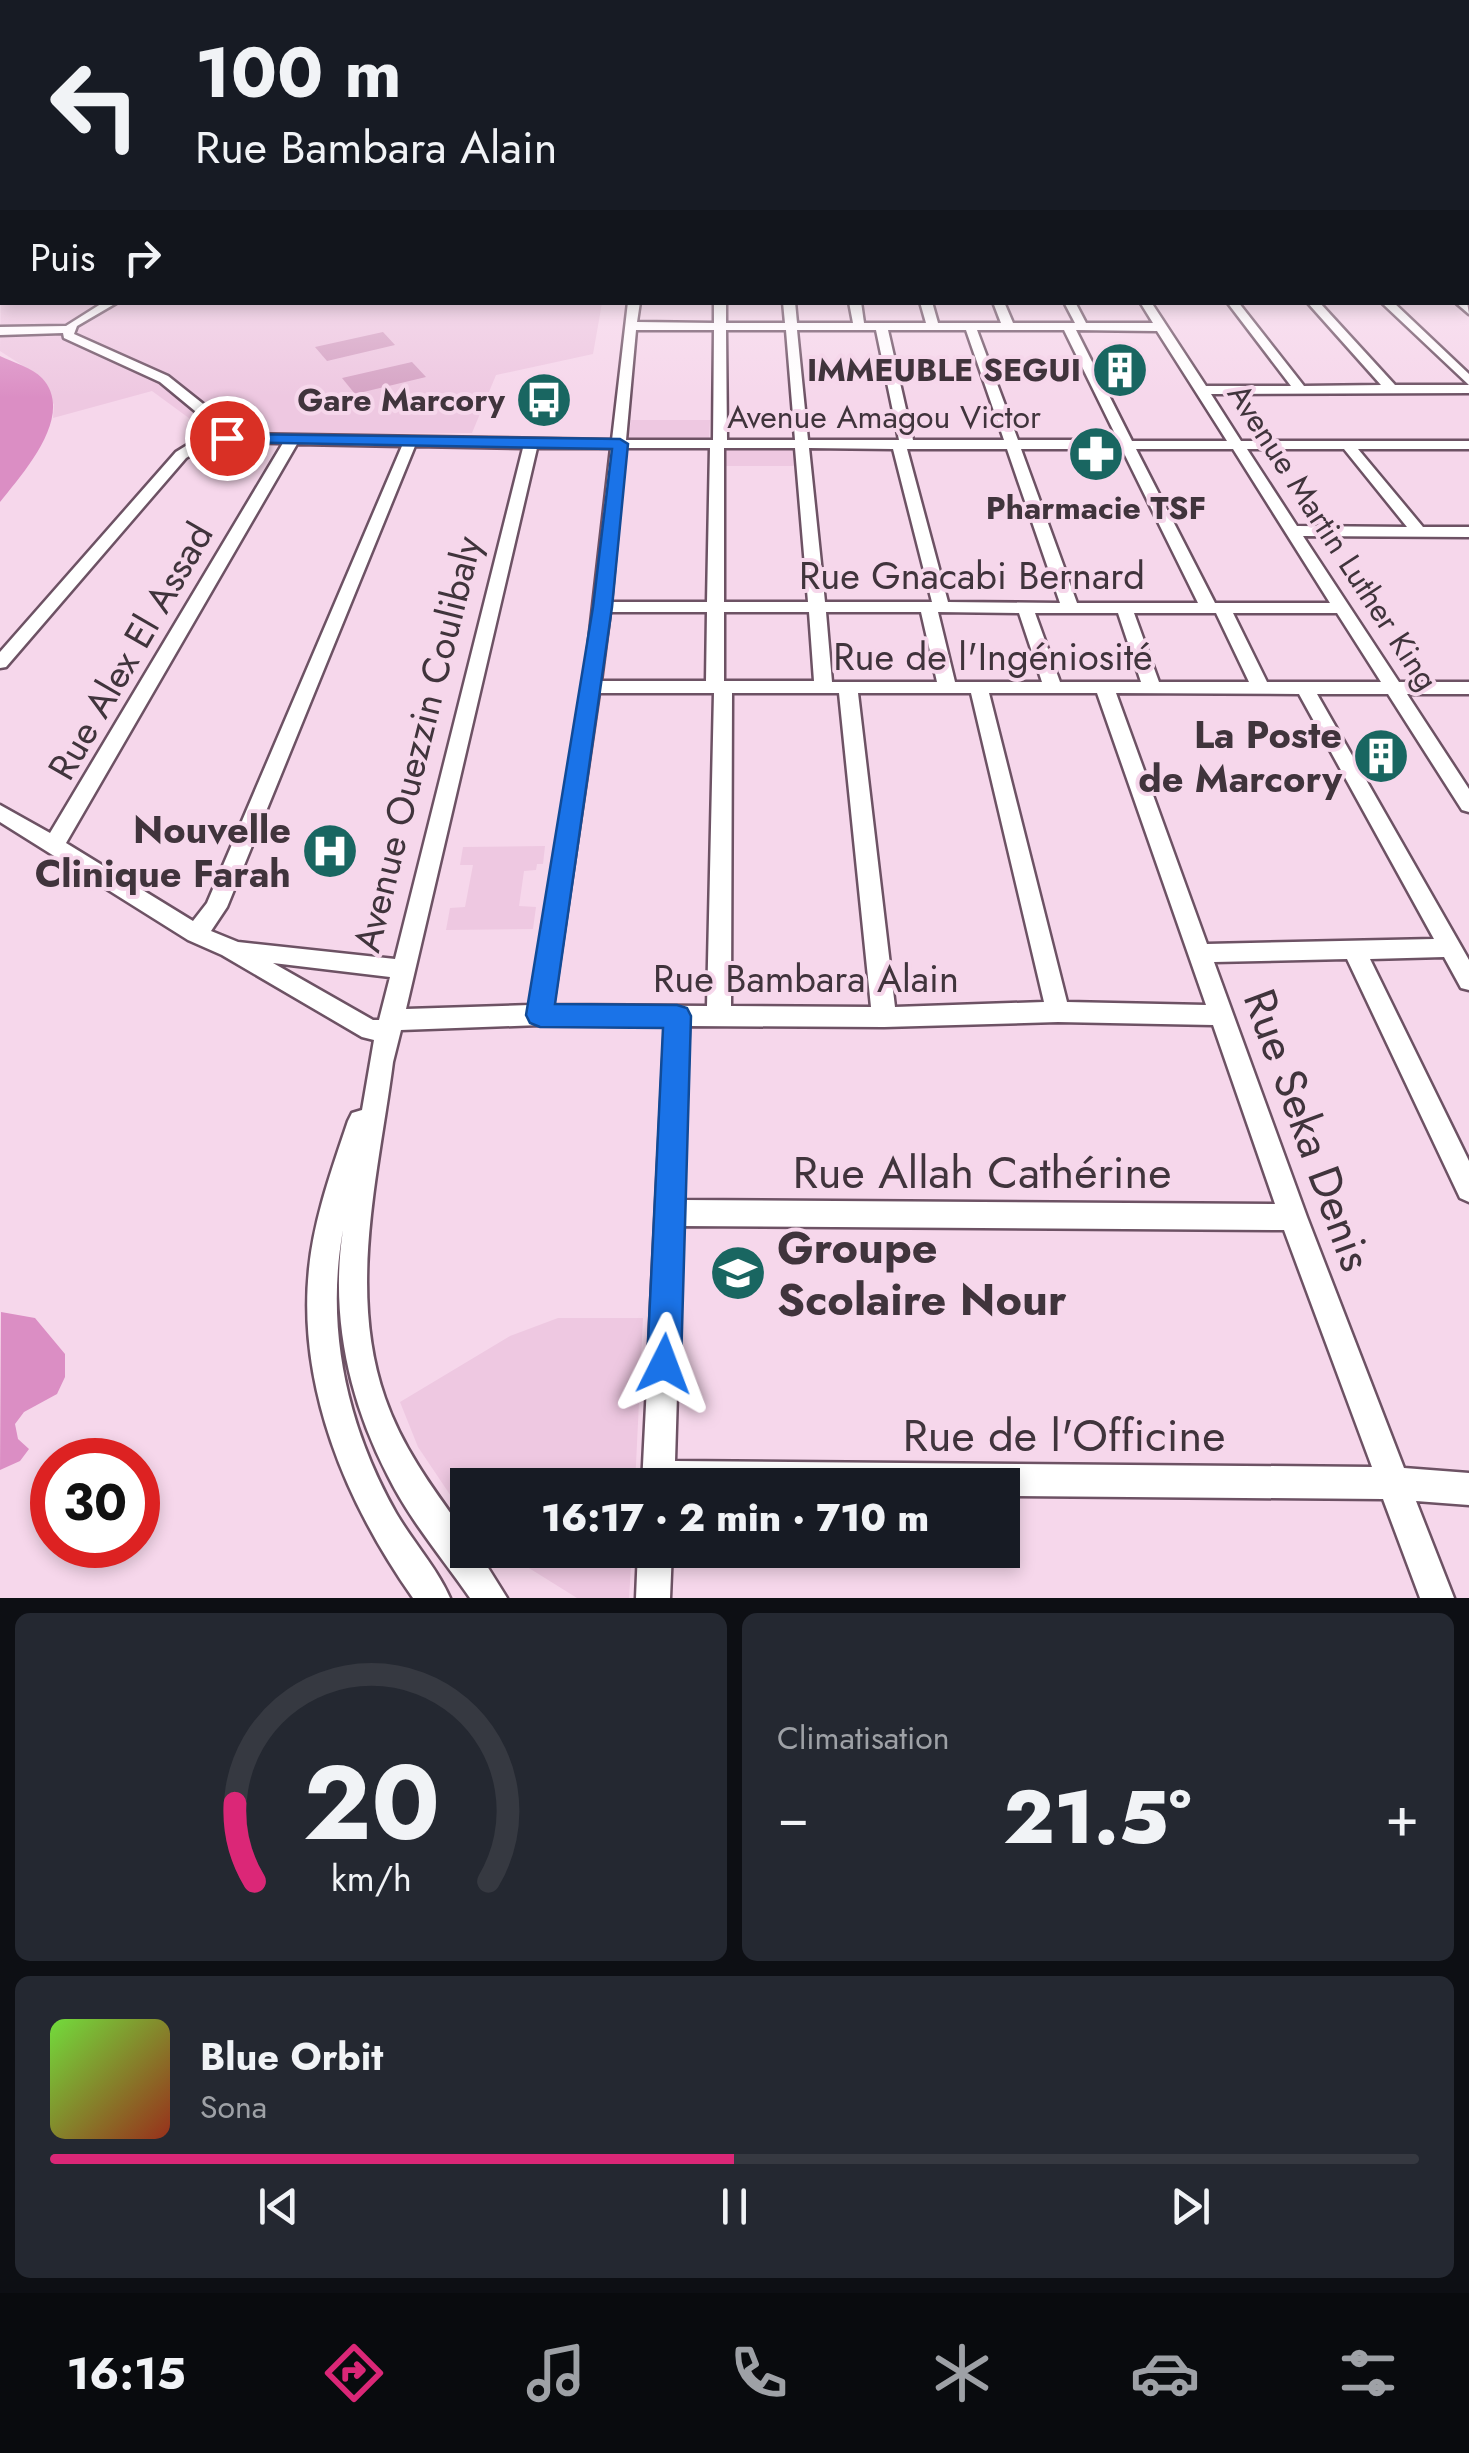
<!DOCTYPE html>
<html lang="fr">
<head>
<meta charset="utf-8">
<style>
	body { margin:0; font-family:Jost,sans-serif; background:#242831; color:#f1f3f6; height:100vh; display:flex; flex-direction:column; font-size:38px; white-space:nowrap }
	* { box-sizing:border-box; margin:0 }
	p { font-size:32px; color:#9ea1a6 }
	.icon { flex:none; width:55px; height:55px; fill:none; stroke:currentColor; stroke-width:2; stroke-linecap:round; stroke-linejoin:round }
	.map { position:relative; height:1598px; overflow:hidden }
	.drawer { display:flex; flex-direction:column; gap:15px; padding:15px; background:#0d0f14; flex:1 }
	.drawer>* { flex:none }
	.guide { position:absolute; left:0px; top:0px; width:1470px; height:305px; box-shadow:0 5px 15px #0003; background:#171b24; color:#f1f3f6; overflow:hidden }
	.speed { position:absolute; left:30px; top:1438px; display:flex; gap:20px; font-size:50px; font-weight:700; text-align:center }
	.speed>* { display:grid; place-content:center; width:130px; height:130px; border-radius:50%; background:#171b24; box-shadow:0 5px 15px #0003; line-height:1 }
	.speed .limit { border:15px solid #d22; background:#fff; color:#111 }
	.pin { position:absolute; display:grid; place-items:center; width:85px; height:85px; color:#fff; margin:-42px; border:5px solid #fff; border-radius:50%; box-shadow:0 2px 10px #0007 }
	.me { position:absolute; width:110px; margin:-55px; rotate:3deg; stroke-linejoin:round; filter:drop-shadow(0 0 8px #0008) }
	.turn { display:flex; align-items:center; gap:35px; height:210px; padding:0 30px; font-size:45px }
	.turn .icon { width:130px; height:130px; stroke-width:2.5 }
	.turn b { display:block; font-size:70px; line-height:85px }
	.then { display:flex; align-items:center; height:95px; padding:0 30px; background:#0003; gap:20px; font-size:38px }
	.big { font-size:75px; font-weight:800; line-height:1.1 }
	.drawer .card { flex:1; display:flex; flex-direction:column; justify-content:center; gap:15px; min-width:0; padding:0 35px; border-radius:15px; background:#242831 }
	.drawer .dial { align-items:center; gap:0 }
	.dial svg { height:260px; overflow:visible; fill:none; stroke:#363941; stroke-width:7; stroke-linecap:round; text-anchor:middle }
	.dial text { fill:#f1f3f6; stroke:none }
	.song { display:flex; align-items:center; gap:30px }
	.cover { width:120px; height:120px; border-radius:15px; background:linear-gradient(135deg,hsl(100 70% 55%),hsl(10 70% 35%)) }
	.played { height:10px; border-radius:5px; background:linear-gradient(90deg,#db2777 50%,#363941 50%) }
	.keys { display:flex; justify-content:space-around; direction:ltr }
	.heat { display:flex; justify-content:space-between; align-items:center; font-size:55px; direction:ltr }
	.drawer .tiles { flex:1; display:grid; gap:15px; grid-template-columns:1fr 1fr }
	.card:last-child { grid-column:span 2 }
	.trip { position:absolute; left:450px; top:1468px; width:570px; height:100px; border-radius:0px; background:#171b24; box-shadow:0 5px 15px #0003; font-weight:800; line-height:100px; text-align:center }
	.tabs { display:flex; height:160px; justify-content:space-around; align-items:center; background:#090b0e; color:#9ea1a6 }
	.tabs .icon { width:70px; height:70px }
	.tabs .selected { color:#db2777 }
	.tabs b { font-size:45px; color:#f1f3f6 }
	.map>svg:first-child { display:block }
	.built { fill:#eec8e1 }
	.green { fill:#d5a3c4 }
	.water { fill:#db8ec4 }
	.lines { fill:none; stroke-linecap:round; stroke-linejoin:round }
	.minor-casing { stroke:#6d5264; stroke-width:5 }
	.highway-casing { stroke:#fff; stroke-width:5 }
	.minor { fill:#fff; fill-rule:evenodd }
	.highway { fill:#d66ab9; fill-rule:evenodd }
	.route { fill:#1a73e8; stroke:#114b97; stroke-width:2.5 }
	.labels { text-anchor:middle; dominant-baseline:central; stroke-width:8; stroke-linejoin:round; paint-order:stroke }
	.far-poi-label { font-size:32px; font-weight:bold; fill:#40343c; stroke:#f6d7eb; text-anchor:end }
	.far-street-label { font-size:32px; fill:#40343c; stroke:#f6d7eb }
	.street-label { font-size:38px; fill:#40343c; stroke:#f6d7eb }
	.poi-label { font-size:38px; font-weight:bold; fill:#40343c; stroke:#f6d7eb; text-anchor:end }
	.near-street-label { font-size:45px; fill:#40343c; stroke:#f6d7eb }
	.near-poi-label { font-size:45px; font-weight:bold; fill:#40343c; stroke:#f6d7eb; text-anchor:start }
</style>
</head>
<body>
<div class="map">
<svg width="1469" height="1598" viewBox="0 0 1469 1598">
	<rect width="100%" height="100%" fill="#f6d7eb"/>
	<path class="built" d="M2,231V302L602,303L593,354L496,375L472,433L212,435L152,391L53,418L54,405L42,378L0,351Z
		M631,420H710L709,439H628Z
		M726,448H798L799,466H726Z
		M545,846L543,864H537L536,870L524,871L519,906L536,907L533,929L446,930L450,908L465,907L473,865H460L463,847Z
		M558,1318H643L635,1485H468L467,1520L418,1447L400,1402L510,1336Z
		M500,1550H632L629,1598H577Z"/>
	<path class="green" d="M383,332L395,345L327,361L315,347Z
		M412,362L426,377L355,394L342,378Z"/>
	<path class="water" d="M0,356C12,362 33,368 42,378C76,415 23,473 0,502Z
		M1,1312L35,1318L65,1354V1377L57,1394L24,1412L15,1424L18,1439L29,1449L20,1461L0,1470Z"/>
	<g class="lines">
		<g class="minor-casing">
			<path id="minor" d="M1468,183H1469V190L1468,189Z
				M1468,241H1469V248H1468Z
				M1468,263H1469V269H1468Z
				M104,302H118L77,326L74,334L168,376L241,434L612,440L628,302H640L637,322L714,323V302H726V323H785L783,302H795L797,323H853L849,302H861L864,323H926L920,302H932L938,323H1001L993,302H1004L1013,323H1075L1064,302H1075L1086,323H1153L1140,302H1151L1206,386H1291L1227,302H1238L1304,386L1381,385L1307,302H1319L1395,385H1469V393L1211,394L1241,441H1469V449H1358L1423,527H1469V537L1303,536L1399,682H1469V694H1407L1469,789V812L1462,810L1388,694H1317L1469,960V990L1461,988L1444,957L1370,959L1469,1161V1202L1460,1198L1347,959L1214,962L1307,1217L1404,1468L1469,1473V1505L1416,1501L1454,1598H1420L1383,1499L1002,1496V1485H642L665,1026L540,1025L401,1030L393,1062C379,1171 347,1291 385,1398C403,1450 436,1493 468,1537V1550H477L507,1598H470C443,1559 409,1519 388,1476C349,1400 330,1316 343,1230C325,1329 347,1426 396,1513C413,1542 437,1568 450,1598H413C346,1503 297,1387 309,1269C314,1218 332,1169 348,1121L352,1113L362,1110L374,1040L362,1037L222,955L188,940L0,822V805L50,833L283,443C248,443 216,439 186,458L6,667L0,668V652L176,452L189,444L224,435L160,382L64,338L63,333L0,335V327L66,326ZM636,330H714L713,440H626ZM726,330H786L795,440H727ZM797,330H876L899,440H808ZM888,330H966L1004,440H913ZM977,330H1064L1118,440H1018ZM1076,330L1157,331L1227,441H1132ZM297,444L402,446L207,903L193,921L66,843ZM415,446L523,448L395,959L238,942L211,931L227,907ZM537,448H611L587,658L530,1005L406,1009ZM625,448H710L707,602H611ZM724,448H795L808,602H724ZM809,448L893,449L932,602H825ZM907,449H1007L1060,603L948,602ZM1021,449H1122L1198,603H1077ZM1136,449H1233L1330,603H1215ZM1247,449H1344L1407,527L1297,526ZM610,612H707L706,681H601ZM724,612H809L814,681H724ZM826,612H921L937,682H832ZM938,612L1019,613L1042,682H955ZM1035,613H1118L1141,682H1060ZM1134,613H1216L1249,682H1159ZM1233,613H1337L1381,682H1267ZM599,693H714L707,1006L553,1005ZM732,693H839L871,1007L731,1006ZM858,693H971L1044,1002L895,1007ZM989,693H1097L1206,1005L1067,1002ZM1116,693L1299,694L1434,939L1207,944ZM273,963L390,977L379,1020H373ZM1058,1022L1213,1025L1275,1204L683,1200L689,1026L884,1027ZM682,1226L1284,1230L1372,1467L675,1461Z
				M1381,302H1393L1469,374V385Z
				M1455,302H1467L1469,314Z
				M638,1550H672L670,1598H636Z"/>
		</g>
		<g class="highway-casing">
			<path id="highway" d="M0,218H2V226H0Z"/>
		</g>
		<use href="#minor" class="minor"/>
		<use href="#highway" class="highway"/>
	</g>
	<linearGradient id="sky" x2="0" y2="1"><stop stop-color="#a3a5da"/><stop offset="0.44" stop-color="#fbedf6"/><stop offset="1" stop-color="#fbedf6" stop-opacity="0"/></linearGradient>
	<rect width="1469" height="398" fill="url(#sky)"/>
	<path class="route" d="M227,434L620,439L628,444L612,607L555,1004L677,1005L687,1008L691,1016L681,1364L676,1376L664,1381L652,1376L647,1364L663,1028L540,1027L530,1023L526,1015L593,607L612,449L221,442V435Z"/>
	<defs>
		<g id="building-disc" transform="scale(2.875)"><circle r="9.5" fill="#196661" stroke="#f6d7eb"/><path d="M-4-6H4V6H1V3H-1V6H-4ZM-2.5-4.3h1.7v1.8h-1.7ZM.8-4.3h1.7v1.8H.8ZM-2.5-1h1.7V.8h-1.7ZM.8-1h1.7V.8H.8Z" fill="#fff"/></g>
		<g id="bus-disc" transform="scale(2.875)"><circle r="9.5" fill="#196661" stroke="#f6d7eb"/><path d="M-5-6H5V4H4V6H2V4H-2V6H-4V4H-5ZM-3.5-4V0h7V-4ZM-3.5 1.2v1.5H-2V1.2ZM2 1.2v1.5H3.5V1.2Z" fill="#fff"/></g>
		<g id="pharmacy-disc" transform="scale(2.875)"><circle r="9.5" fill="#196661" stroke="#f6d7eb"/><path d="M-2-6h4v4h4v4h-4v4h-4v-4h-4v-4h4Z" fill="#fff"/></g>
		<g id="hospital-disc" transform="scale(2.875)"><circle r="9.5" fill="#196661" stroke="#f6d7eb"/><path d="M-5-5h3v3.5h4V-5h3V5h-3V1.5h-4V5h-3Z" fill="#fff"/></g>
		<g id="school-disc" transform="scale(2.875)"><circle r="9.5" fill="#196661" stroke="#f6d7eb"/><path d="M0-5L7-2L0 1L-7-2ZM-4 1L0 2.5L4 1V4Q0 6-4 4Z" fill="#fff"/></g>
	</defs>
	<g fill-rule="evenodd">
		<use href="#building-disc" x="1120" y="370"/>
		<use href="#bus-disc" x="544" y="400"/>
		<use href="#pharmacy-disc" x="1096" y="454"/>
		<use href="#building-disc" x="1381" y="756"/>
		<use href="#hospital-disc" x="330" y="851"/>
		<use href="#school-disc" x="738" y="1273"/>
	</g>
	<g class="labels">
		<g class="far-poi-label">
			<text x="1081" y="370">IMMEUBLE SEGUI</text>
			<text x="505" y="400">Gare Marcory</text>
			<text x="1096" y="508" text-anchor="middle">Pharmacie TSF</text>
		</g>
		<g class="far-street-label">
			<text x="884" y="417">Avenue Amagou Victor</text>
			<text transform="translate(1333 537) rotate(57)">Avenue Martin Luther King</text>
		</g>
		<g class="street-label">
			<text x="972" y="575">Rue Gnacabi Bernard</text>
			<text transform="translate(130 651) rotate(-60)">Rue Alex El Assad</text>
			<text x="993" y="656">Rue de l'Ingéniosité</text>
			<text transform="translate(417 744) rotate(-76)">Avenue Ouezzin Coulibaly</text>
			<text x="806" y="978">Rue Bambara Alain</text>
		</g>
		<g class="poi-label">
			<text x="1342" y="734">La Poste<tspan x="1342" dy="44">de Marcory</tspan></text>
			<text x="291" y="829">Nouvelle<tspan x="291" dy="44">Clinique Farah</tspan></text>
		</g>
		<g class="near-street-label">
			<text transform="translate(1308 1130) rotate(70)">Rue Seka Denis</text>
			<text x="982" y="1172">Rue Allah Cathérine</text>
			<text x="1064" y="1435">Rue de l'Officine</text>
		</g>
		<g class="near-poi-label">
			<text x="777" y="1247">Groupe<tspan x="777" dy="52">Scolaire Nour</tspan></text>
		</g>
	</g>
</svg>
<div class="speed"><div class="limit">30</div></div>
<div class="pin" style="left:227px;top:438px;background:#d93025"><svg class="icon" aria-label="arrive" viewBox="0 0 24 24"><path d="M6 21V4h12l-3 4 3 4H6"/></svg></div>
<svg class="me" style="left:664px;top:1364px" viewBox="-20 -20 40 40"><path d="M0-17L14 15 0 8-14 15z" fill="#1a73e8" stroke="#fff" stroke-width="4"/></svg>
<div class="trip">16:17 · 2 min · 710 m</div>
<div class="guide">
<div class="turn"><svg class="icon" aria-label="left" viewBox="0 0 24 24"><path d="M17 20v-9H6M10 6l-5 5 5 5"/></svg><div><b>100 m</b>Rue Bambara Alain</div></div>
<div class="then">Puis<svg class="icon" aria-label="right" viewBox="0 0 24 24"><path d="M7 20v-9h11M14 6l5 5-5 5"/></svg></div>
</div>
</div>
<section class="drawer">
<div class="tiles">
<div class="card dial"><svg viewBox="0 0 100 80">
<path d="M14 69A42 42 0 1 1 86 69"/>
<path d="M14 69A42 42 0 0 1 8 45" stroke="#db2777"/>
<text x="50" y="56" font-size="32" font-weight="700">20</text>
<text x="50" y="72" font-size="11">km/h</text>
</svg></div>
<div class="card"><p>Climatisation</p>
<div class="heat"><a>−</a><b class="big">21.5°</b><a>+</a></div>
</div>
<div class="card">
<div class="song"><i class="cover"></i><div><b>Blue Orbit</b><p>Sona</p></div></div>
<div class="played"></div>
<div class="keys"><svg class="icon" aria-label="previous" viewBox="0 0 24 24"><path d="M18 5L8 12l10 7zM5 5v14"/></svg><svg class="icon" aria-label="pause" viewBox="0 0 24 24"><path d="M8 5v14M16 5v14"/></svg><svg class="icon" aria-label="next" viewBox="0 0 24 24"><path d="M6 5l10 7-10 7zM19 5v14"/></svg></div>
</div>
</div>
</section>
<nav class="tabs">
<b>16:15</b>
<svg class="icon selected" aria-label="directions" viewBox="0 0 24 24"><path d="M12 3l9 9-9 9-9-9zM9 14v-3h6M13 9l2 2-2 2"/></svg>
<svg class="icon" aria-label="music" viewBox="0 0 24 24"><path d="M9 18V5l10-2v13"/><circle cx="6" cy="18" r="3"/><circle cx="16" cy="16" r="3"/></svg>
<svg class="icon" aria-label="phone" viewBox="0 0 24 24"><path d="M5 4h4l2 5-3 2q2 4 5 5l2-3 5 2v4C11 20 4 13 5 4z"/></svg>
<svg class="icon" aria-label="climate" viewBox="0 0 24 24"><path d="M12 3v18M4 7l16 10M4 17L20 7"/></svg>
<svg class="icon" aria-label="car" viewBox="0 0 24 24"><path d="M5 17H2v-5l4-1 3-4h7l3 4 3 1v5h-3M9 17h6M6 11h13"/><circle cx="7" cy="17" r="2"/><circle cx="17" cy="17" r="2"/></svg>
<svg class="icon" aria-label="filters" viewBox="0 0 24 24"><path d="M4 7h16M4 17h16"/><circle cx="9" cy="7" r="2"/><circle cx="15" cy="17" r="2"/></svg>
</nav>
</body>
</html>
